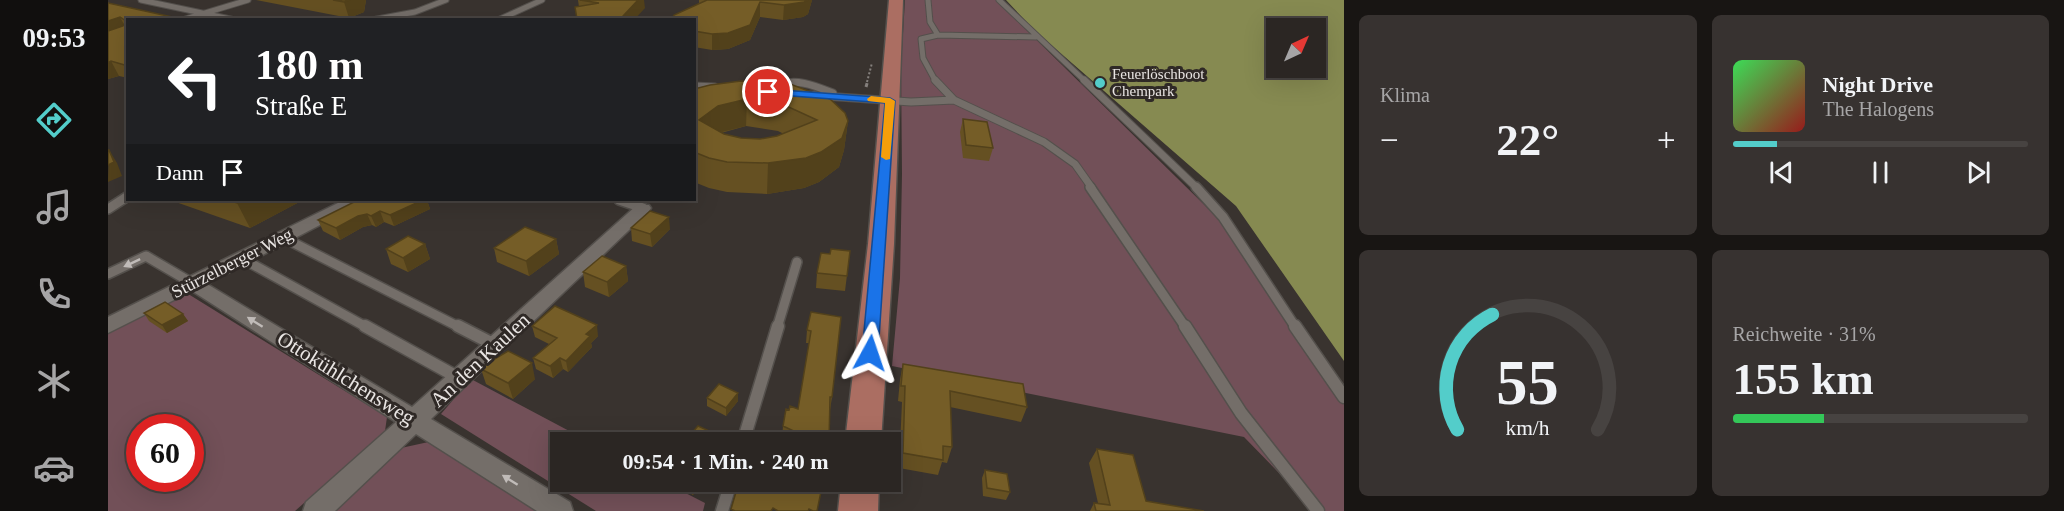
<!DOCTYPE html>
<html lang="de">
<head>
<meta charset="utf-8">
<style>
	body { margin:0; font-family:"Times New Roman",serif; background:#373230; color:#f1f3f6; height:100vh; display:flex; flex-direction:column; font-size:22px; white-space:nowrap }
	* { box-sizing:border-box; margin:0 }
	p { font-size:20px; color:#a6a5a6 }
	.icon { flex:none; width:33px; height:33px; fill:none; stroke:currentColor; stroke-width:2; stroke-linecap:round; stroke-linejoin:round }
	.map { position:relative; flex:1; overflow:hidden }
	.sheet { display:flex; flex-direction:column; gap:15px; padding:15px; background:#181513; width:720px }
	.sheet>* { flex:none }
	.hud { position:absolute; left:18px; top:18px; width:570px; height:183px; border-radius:0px; box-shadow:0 6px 24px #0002,0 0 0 2px #474341; background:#202124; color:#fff; overflow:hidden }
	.needle { width:39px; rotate:44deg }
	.tools { position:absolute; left:1158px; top:18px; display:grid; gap:12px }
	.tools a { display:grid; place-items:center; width:60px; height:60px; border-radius:0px; background:#2b2623; box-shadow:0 6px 24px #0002,0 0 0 2px #474341; font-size:30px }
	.speed { position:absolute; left:18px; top:414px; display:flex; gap:12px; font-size:30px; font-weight:700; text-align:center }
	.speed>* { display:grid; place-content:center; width:78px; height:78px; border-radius:50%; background:#2b2623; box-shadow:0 6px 24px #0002,0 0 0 2px #474341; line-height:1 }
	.speed .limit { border:9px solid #d22; background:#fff; color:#111 }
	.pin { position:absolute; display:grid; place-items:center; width:51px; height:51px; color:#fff; margin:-26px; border:3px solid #fff; border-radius:50%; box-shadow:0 2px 6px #0007 }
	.me { position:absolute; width:66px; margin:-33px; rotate:5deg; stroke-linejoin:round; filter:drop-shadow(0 0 4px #0008) }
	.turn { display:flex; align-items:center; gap:21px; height:126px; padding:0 30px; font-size:27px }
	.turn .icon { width:78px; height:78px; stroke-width:2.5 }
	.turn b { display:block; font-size:42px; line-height:51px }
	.then { display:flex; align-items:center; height:57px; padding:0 30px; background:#0003; gap:12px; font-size:22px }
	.big { font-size:45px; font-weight:800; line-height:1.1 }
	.sheet .card { flex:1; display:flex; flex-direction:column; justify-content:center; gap:9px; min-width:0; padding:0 21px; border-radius:9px; background:#373230 }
	.sheet .dial { align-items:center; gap:0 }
	.dial svg { height:156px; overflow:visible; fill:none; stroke:#474341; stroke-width:7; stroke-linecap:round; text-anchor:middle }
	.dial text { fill:#f1f3f6; stroke:none }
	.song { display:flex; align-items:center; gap:18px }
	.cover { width:72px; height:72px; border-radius:9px; background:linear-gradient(135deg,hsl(130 70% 55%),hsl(0 70% 35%)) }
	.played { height:6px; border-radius:3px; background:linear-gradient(90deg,#53cdca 15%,#474341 15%) }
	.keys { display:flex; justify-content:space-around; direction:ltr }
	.heat { display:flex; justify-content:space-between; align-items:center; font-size:33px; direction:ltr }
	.charge { height:9px; border-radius:4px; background:linear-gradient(90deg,#34c759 31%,#474341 0) }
	.sheet .tiles { flex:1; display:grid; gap:15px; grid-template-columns:repeat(2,1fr) }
	.trip { position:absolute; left:442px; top:432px; width:351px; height:60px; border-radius:0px; background:#2b2623; box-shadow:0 6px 24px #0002,0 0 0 2px #474341; font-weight:800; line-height:60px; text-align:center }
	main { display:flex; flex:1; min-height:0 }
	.dock { display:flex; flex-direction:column; width:108px; justify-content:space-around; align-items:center; background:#110f0e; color:#a6a5a6 }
	.dock .icon { width:42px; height:42px }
	.dock .active { color:#53cdca }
	.dock b { font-size:27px; color:#f1f3f6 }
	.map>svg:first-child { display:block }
	.green { fill:#725058; fill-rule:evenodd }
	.water { fill:#868a51; fill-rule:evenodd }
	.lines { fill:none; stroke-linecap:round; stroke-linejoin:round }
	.service-far3-casing { stroke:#54504c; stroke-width:7 }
	.service-far2-casing { stroke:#54504c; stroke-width:9 }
	.service-far1-casing { stroke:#54504c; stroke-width:12 }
	.service-casing { stroke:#54504c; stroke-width:15 }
	.minor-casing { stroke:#54504c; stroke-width:3 }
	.primary-casing { stroke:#54504c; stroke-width:3 }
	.path-far1 { stroke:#85807d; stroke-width:2; stroke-dasharray:2 2; stroke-linecap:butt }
	.path { stroke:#85807d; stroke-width:3; stroke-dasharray:4 4; stroke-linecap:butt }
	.service-far3 { stroke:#746e69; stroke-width:5 }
	.service-far2 { stroke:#746e69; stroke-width:7 }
	.service-far1 { stroke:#746e69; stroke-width:9 }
	.service { stroke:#746e69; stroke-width:12 }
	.minor { fill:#746e69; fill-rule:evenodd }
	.primary { fill:#ab6e62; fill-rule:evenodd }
	.wall { fill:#655022; fill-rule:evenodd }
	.shaded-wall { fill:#52411b }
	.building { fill:#755d27; stroke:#52411b; stroke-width:1.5; fill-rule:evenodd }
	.oneway { fill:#c0bbb8 }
	.route { fill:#1a73e8; stroke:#114b97; stroke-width:1.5 }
	.slow { fill:#f59e0b }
	.poi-dot { fill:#53cdca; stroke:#2f2926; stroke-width:2 }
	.labels { text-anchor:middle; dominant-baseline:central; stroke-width:6; stroke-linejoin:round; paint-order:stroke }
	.far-poi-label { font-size:15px; fill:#e9e5e3; stroke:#2f2926; text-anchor:start }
	.street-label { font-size:18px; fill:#e9e5e3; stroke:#2f2926 }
	.near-street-label { font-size:21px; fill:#e9e5e3; stroke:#2f2926 }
</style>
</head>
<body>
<main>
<nav class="dock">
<b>09:53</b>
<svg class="icon active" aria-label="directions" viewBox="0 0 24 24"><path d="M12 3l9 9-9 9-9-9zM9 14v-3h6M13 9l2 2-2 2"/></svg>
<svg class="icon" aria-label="music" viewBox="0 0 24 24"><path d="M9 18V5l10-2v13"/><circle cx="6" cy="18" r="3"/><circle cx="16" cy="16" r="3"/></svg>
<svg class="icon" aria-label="phone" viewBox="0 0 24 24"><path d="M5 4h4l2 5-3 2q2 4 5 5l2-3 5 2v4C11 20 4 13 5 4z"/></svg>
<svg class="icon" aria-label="climate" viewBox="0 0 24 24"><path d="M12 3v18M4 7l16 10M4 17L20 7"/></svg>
<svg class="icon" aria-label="car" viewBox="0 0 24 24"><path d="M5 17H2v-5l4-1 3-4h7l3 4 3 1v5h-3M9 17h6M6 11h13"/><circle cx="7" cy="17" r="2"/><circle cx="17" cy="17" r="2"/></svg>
</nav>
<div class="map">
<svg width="1236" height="511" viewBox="0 0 1236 511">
	<rect width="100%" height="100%" fill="#39332f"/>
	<path class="green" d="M797,0H888L1127,235L1236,387V511H1208L1136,437L784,366L792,278L794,174L793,67Z
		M77,292L279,417L277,431L187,511H0V333ZM32,428H82V478H32Z
		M363,379L482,442H453V482H556L597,503L595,511H488L333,414Z
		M325,441L429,511H226L293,448Z"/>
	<path class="water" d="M898,0H1236V361L1128,206L926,30ZM1168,28H1208V68H1168Z"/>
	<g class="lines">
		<g class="service-far3-casing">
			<path id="service-far3" d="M33,0L127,20
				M820,0L822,22L830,35
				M891,0L978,82
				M74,20L140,0
				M264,20L307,12L338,0
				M390,20L434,0
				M828,82L815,58L813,39L830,35L928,37"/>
		</g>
		<g class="service-far2-casing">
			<path id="service-far2" d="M827,80L846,100
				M976,80L1089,188
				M586,86L607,87
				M669,92L670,85C689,78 707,86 725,93
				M702,95L803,102L846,100L936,142L967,164L984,188"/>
		</g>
		<g class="service-far1-casing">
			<path id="service-far1" d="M982,187L1078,328
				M1088,187L1115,217L1188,328
				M511,200L535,208
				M0,209L20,196
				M174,237L353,328
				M133,258L260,328
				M0,274L38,256L84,283
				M669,328L689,262"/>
		</g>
		<g class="service-casing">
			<path id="service" d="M257,326L351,378
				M350,326L387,345
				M1077,326L1133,413L1210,511
				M1187,326L1236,397
				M635,442L670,326
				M614,511L623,482"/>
		</g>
		<g class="minor-casing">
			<path id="minor" d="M236,200H256L254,203L99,284L304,407L529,205H541L543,208L541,211L323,419L462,502L465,511H429L308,434L227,511H195L198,502L288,422L84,291L0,333V317Z"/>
		</g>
		<g class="primary-casing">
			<path id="primary" d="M781,0H795L786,244L773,442H737L760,244Z
				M733,482H771L770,511H730Z"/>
		</g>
		<path class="path-far1" d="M759,82L764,63"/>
		<path class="path" d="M758,87L760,80"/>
		<use href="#service-far3" class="service-far3"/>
		<use href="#service-far2" class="service-far2"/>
		<use href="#service-far1" class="service-far1"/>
		<use href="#service" class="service"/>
		<use href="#minor" class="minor"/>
		<use href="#primary" class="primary"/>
	</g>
	<path class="wall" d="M148,0H258L256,12L241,18Z
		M470,0L537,8L468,19L471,7Z
		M591,0H704L700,14L695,17L675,20L652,17L642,40L620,49L604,50L586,47V20L591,3Z
		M0,3L20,20V78L11,76L0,79Z
		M602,85L740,121L736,150L731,167L711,182L696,188L659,194L619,192L601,188L586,182V89ZM638,126L670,131L676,134L669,136L652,139L633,138L613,133Z
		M855,119L885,148L881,161L855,158L852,132Z
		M62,200H195L142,228Z
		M250,200H319L322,209L286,226L276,222L268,227L264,225L255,227L232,240L215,231L210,220Z
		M523,228L562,229L544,247L524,241Z
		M448,239L451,254L421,276L389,262L386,248Z
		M317,244L322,259L300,272L283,264L278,249Z
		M742,251L737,291L708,288L709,273L722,254Z
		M518,266L520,281L501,297L477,287L475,272Z
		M703,312L724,397L722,410L721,442H681L674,439L675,426L681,410L690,409L701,343H698L699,330Z
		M36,313L75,314L80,321L59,333L41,321Z
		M424,326L490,336L483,343L484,347L460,372L455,369L445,378L428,369L425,358L441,344L427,337Z
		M795,364L919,407L913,422L842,407L844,447L839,463L834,462L830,475L791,468L794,402L790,401L792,380Z
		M373,369L427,379L405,399L378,384Z
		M630,393V401L618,416L599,406V398Z
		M989,449L1038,501L1096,511H982L986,503H990L981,463Z
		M877,470L902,492L898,500L875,496L874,478Z
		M564,482H594L585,495L564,484Z"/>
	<path class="shaded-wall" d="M242,0H258L256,12L241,18L236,2Z
		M530,0H536L537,8L526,20H516L515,16Z
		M700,0H704L700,14L695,17L675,20L676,5Z
		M652,2V17L642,40L620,49L604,50V34Z
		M12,17L19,30L0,36V21Z
		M3,61L11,76L0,79V63Z
		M639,99L638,126L610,133L591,120L610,106Z
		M740,121L736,150L731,167L711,182L696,188L659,194L660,163Z
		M1,150L9,163L14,176L0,182Z
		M135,200H195L142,228L129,203Z
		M315,200H319L322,209L286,226L282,215Z
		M272,211L276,222L268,227L263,216Z
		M259,214L264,225L255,227L232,240L228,228L250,216Z
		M561,217L562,229L544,247L542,234Z
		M448,239L451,254L421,276L418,261Z
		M317,244L322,259L300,272L295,258Z
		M518,266L520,281L501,297L499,282Z
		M75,314L80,321L59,333L54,325Z
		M489,325L490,336L483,343L484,347L460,372L458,361L478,334Z
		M452,358L455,369L445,378L442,366Z
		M424,363L427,379L405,399L400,383Z
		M630,393V401L618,416V408Z
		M608,434V442H603Z
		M588,482H594L585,495L584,487Z"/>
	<path class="building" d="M225,0H242L236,2Z
		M472,0H530L515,16L522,20H408L416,17L469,19L467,7L491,3Z
		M599,0H700L696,2L676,5L652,2L642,25L620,33L604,34L586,31V20H563L566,15Z
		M0,3L78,20H20V66L3,61L0,63V31L15,26L18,21L12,17L0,21Z
		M633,81L682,84L722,99L737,113L740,121L734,138L713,152L698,158L660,163L619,162L601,158L586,152V89L602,85ZM639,99L672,103L709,120L669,136L652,139L633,138L616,134L591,120L610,106Z
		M855,119L879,122L885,148L858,145Z
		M0,150H1L6,162L0,165Z
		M120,200H135L129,203Z
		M250,200H315L282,215L272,211L263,216L259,214L250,216L228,228L210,220Z
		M542,211L561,217L542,234L523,228Z
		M417,227L448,239L418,261L386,248Z
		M300,236L317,244L295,258L278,249Z
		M723,249L742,251L739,276L709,273L713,253L722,254Z
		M494,256L518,266L499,282L475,272Z
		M57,302L75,314L54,325L36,313Z
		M447,306L489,325L478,334L482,336L458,361L452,358L442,366L425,358L449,338L424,326Z
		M703,312L733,317L724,397H722L721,442H692L694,435L675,426L678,409L681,410L682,406L690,409L703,331L699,330Z
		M400,351L424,363L400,383L373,369L385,358L387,359Z
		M795,364L915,384L919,407L842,391L844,447L835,446V460L795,453L797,386H793Z
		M611,384L630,393L618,408L599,398Z
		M590,426L608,434L603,442H576Z
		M989,449L1025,455L1038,501L1096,511H988L986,503L1002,505Z
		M877,470L899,474L902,492L879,488Z
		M574,482H588L584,487Z
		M631,482H715L709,511H705L701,509L700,511H670L665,508L663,511H627L623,509Z"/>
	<defs><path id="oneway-solid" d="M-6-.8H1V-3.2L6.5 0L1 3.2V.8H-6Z" transform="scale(1.5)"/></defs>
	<g class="oneway">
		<use href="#oneway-solid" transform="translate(24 263) rotate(155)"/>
		<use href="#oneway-solid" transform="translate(147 322) rotate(-148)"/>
		<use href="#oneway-solid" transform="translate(402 480) rotate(-148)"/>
	</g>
	<path class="route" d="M660,89L782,98L787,101L770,353L768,358H757L754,353L777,103L657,94L655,92Z"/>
	<path class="slow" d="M763,96L782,98L787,101L782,159L778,160L773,157L777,103L760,101L759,99Z"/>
	<circle class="poi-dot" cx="992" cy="83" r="6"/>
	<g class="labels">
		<g class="far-poi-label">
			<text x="1004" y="74">Feuerlöschboot<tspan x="1004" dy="17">Chempark</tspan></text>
		</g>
		<g class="street-label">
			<text transform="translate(124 263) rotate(-27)">Stürzelberger Weg</text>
		</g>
		<g class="near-street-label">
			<text transform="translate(372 360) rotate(-43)">An den Kaulen</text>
			<text transform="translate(238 378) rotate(32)">Ottokühlchensweg</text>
		</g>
	</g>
</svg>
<div class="tools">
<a><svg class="needle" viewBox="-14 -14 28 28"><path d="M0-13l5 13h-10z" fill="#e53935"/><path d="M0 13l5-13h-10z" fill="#a6a5a6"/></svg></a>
</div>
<div class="speed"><div class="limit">60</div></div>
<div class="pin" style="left:660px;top:92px;background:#d93025"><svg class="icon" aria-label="arrive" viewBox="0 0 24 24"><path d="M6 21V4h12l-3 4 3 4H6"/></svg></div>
<svg class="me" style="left:762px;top:353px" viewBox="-20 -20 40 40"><path d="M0-17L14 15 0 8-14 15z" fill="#1a73e8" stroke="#fff" stroke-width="4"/></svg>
<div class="trip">09:54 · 1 Min. · 240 m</div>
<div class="hud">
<div class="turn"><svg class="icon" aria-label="left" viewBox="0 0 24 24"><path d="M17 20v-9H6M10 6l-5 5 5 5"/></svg><div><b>180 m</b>Straße E</div></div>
<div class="then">Dann<svg class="icon" aria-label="arrive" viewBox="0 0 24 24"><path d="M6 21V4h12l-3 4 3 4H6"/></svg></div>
</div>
</div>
<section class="sheet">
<div class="tiles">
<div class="card"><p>Klima</p>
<div class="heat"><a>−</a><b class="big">22°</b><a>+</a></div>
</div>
<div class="card">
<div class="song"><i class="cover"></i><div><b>Night Drive</b><p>The Halogens</p></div></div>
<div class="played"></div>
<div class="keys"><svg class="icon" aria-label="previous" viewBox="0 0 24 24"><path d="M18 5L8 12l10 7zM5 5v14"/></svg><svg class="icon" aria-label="pause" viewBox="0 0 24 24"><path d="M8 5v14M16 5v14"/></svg><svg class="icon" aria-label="next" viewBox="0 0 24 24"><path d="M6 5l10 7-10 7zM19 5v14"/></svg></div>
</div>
<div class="card dial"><svg viewBox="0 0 100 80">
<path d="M14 69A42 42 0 1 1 86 69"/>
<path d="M14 69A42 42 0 0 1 32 10" stroke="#53cdca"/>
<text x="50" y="56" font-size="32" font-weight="700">55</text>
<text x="50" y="72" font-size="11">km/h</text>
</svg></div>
<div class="card"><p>Reichweite · 31%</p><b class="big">155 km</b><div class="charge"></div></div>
</div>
</section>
</main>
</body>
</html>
